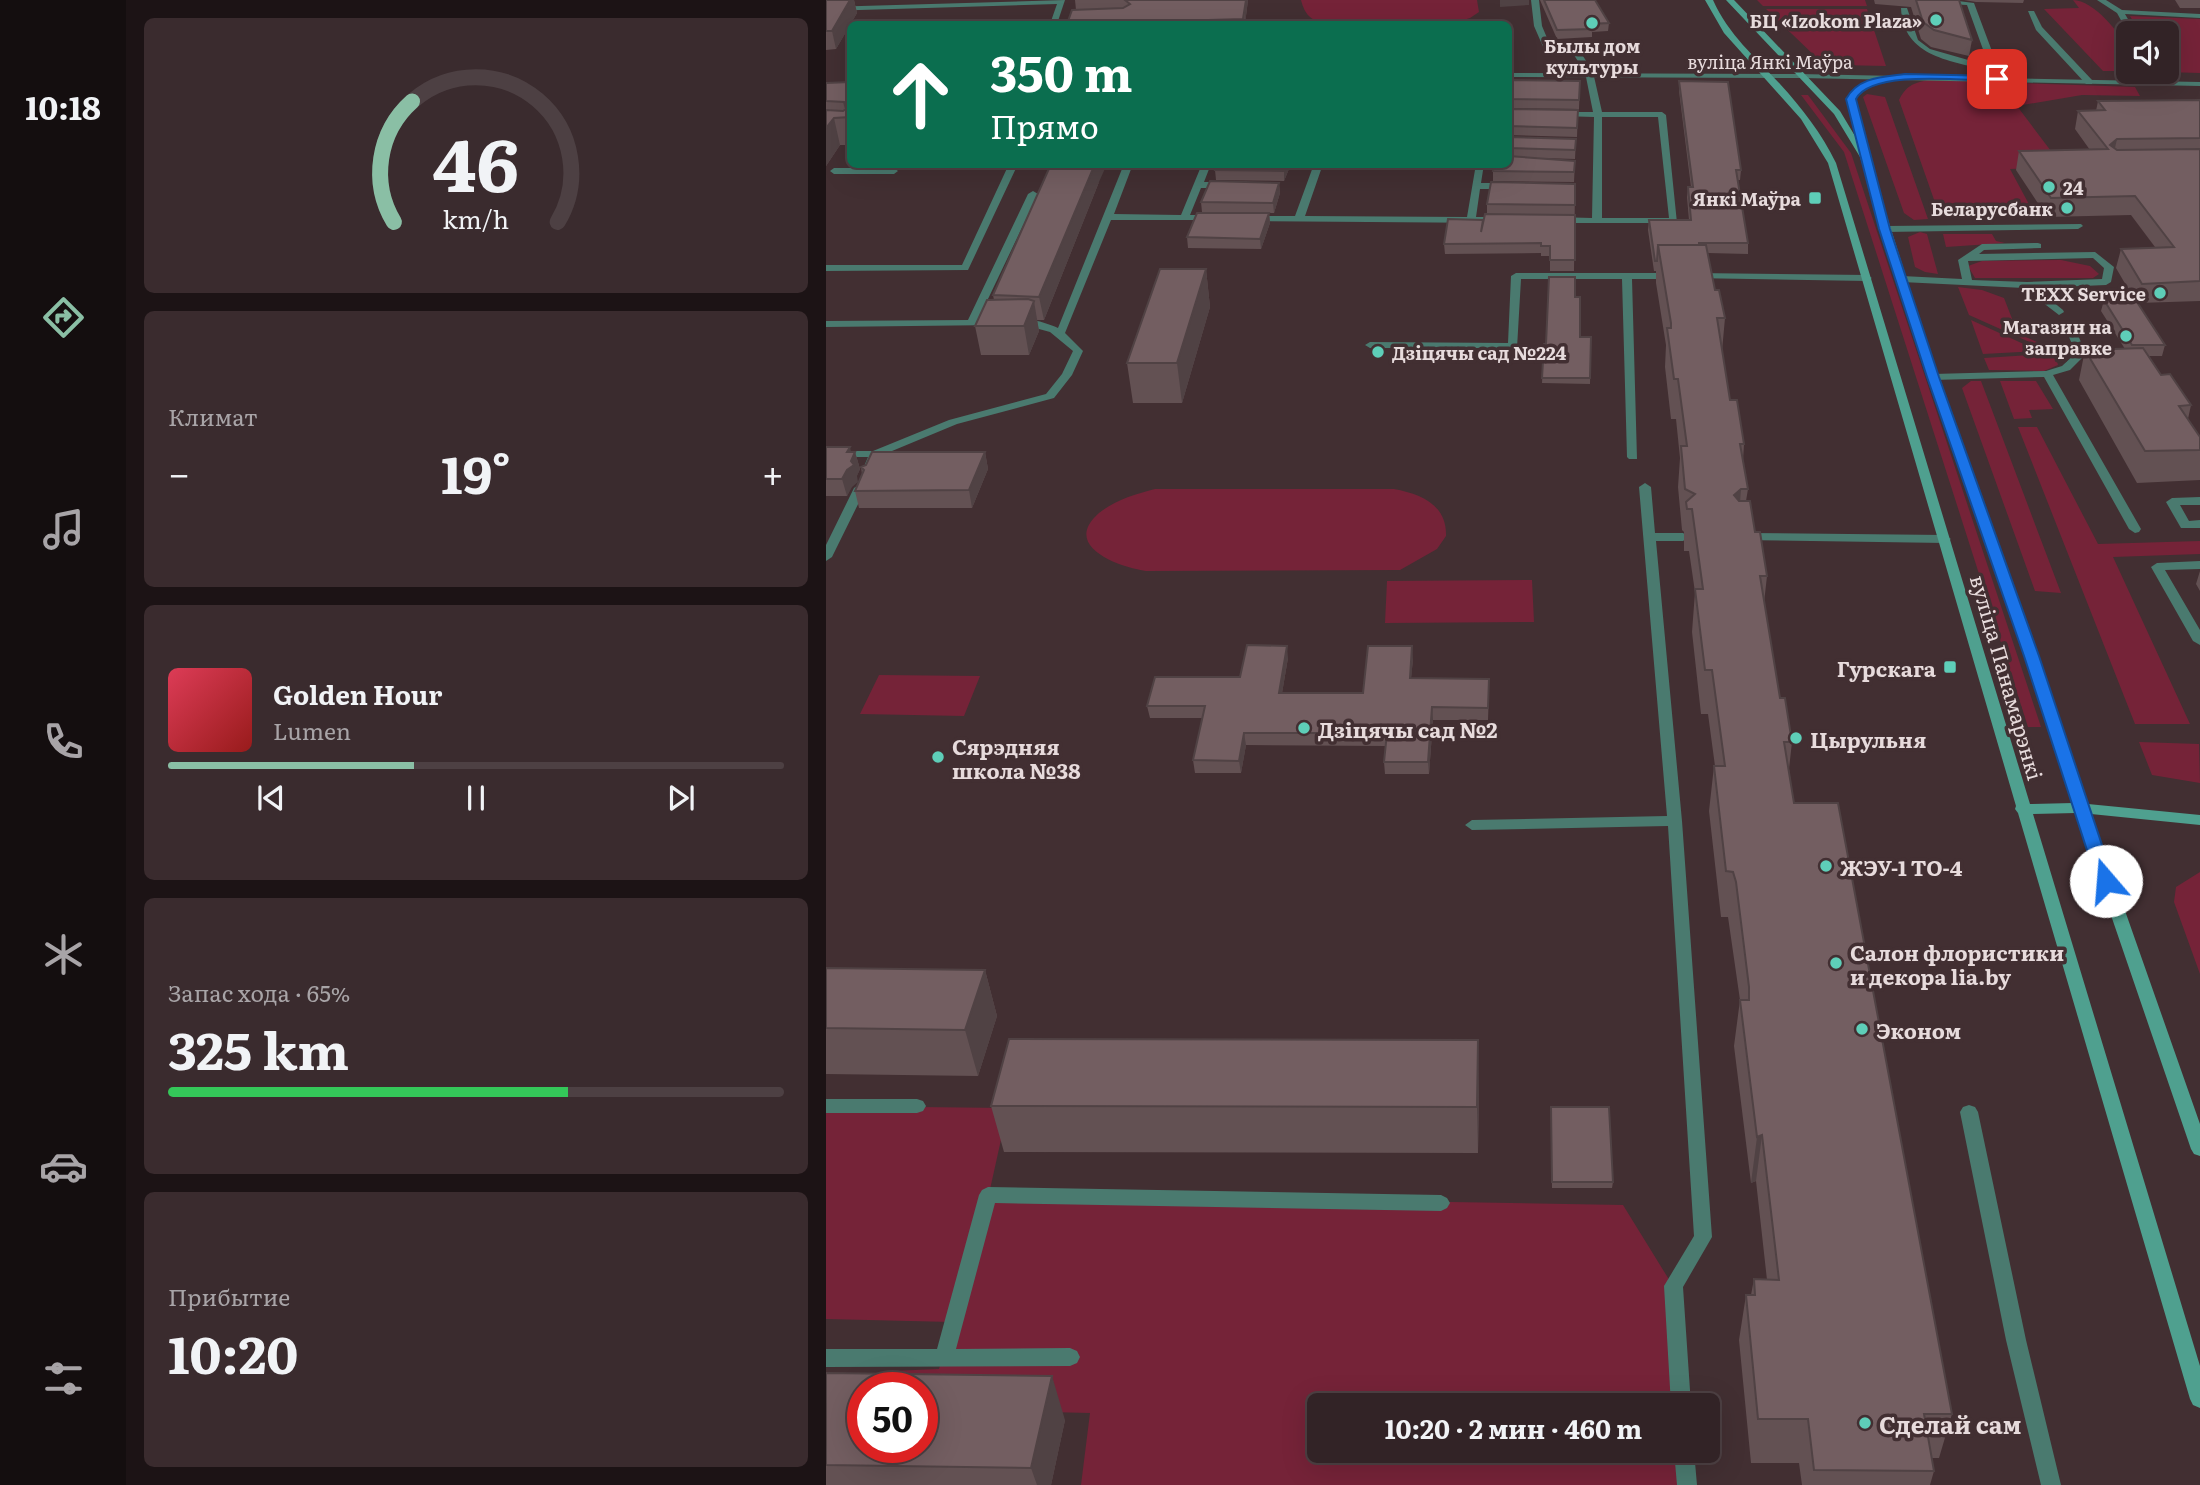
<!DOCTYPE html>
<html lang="ru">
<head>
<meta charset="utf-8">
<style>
	body { margin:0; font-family:Literata,serif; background:#3a2b2e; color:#f1f3f6; height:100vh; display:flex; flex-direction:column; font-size:26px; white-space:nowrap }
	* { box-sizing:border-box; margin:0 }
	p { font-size:23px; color:#a8a4a7 }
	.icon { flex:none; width:38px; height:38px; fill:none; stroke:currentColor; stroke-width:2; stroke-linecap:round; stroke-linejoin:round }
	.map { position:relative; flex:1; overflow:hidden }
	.panel { display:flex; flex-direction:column; gap:18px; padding:18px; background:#1c1315; width:700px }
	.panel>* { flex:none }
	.banner { position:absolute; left:21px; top:21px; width:665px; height:147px; border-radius:10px; box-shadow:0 7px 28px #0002,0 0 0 2px #4d4043; background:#0b6e4f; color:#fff; overflow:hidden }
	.controls { position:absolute; left:1290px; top:21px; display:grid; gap:14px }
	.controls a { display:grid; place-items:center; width:63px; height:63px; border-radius:10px; background:#322326; box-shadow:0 7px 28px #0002,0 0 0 2px #4d4043; font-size:35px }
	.speed { position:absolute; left:21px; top:1372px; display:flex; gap:14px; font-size:35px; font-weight:700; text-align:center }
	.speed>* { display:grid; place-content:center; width:91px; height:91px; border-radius:50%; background:#322326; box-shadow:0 7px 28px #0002,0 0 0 2px #4d4043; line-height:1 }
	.speed .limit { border:10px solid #d22; background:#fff; color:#111 }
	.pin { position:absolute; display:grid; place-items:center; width:60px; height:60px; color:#fff; margin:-30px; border-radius:14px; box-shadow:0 4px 10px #0006 }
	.me { position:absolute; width:77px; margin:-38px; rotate:342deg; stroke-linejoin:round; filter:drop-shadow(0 0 5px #0008) }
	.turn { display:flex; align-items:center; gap:24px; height:147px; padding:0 28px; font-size:32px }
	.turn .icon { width:91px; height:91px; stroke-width:2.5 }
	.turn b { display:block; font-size:49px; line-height:60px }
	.big { font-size:52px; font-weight:700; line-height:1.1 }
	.panel .widget { flex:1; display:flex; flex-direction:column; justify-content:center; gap:10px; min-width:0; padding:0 24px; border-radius:10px; background:#3a2b2e }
	.panel .dial { align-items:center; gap:0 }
	.dial svg { height:182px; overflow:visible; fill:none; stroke:#4d4043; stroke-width:7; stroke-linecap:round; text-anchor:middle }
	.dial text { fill:#f1f3f6; stroke:none }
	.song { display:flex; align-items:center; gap:21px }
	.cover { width:84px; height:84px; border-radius:10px; background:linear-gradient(135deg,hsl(350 70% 55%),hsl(0 70% 35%)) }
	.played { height:7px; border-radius:4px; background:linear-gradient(90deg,#8abfa5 40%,#4d4043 40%) }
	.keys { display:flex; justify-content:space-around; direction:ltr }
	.heat { display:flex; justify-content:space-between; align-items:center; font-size:38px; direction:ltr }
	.charge { height:10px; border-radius:5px; background:linear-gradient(90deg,#34c759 65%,#4d4043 0) }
	.trip { position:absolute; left:481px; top:1393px; width:413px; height:70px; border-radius:10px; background:#322326; box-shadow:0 7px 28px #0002,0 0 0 2px #4d4043; font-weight:700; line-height:70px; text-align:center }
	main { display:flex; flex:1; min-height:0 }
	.dock { display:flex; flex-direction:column; width:126px; justify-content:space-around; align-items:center; background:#140e0f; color:#a8a4a7 }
	.dock .icon { width:49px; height:49px }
	.dock .on { color:#8abfa5 }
	.dock b { font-size:32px; color:#f1f3f6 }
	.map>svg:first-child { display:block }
	.green { fill:#752338 }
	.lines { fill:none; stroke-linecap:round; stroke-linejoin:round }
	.service { fill:#4a7a6f; fill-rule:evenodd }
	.minor { fill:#4a7a6f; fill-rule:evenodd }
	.tertiary { fill:#4a7a6f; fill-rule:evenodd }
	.secondary { fill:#4fa08f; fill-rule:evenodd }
	.wall { fill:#635153 }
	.shaded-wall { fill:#504244 }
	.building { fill:#735e61; stroke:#504244; stroke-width:2; fill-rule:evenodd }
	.route { fill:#1a73e8; stroke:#114b97; stroke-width:2 }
	.poi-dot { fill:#5eceb8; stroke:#422f32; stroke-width:2.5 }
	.labels { text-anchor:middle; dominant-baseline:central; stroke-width:7; stroke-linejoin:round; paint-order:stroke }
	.far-poi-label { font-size:18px; font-weight:bold; fill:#e7dbdc; stroke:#422f32; text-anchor:end }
	.far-street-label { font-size:18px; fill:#e7dbdc; stroke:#422f32 }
	.poi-label { font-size:21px; font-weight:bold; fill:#e7dbdc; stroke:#422f32; text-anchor:start }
	.street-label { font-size:21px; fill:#e7dbdc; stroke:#422f32 }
	.near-poi-label { font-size:24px; font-weight:bold; fill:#e7dbdc; stroke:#422f32; text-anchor:start }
</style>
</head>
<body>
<main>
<nav class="dock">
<b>10:18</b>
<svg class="icon on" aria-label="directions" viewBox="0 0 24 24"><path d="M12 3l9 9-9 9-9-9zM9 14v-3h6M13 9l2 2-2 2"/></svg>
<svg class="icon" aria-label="music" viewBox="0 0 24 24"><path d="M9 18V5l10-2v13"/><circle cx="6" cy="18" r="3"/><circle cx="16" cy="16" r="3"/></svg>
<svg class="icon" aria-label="phone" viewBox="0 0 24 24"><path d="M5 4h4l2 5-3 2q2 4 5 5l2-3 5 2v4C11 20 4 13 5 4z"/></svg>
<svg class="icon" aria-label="climate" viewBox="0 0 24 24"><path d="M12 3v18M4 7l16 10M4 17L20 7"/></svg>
<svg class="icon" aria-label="car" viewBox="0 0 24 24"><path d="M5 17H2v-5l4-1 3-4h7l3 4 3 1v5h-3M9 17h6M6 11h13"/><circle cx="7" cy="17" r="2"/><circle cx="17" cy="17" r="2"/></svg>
<svg class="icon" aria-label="filters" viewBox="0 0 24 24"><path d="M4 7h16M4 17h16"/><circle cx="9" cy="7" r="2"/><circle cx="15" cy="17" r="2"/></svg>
</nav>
<section class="panel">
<div class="widget dial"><svg viewBox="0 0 100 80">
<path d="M14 69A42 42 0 1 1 86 69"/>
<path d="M14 69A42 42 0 0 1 22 16" stroke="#8abfa5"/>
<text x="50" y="56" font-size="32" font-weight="700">46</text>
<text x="50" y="72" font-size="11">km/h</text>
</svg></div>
<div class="widget"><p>Климат</p>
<div class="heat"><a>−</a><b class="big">19°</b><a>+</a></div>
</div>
<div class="widget">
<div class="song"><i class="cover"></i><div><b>Golden Hour</b><p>Lumen</p></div></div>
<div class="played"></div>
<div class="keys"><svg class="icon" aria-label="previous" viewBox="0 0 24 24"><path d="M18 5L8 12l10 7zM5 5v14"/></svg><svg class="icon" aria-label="pause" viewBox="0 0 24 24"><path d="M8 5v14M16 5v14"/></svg><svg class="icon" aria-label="next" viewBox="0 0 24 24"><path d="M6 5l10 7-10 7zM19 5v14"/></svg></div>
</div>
<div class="widget"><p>Запас хода · 65%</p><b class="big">325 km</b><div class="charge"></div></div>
<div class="widget"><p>Прибытие</p><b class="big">10:20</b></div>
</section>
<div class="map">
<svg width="1374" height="1485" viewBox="0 0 1374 1485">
	<rect width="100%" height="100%" fill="#422f32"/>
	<path class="green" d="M475,0H651L653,12L644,18L624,24H498C484,19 479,15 475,0Z
		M931,0H1039L1041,6H937Z
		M1247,0C1267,0 1298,35 1302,54C1303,59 1302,66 1302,71H1277L1218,9L1253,8Z
		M940,9H1041L1060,66L1012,65L994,61Z
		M1304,16L1374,19V73L1338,72H1340V33H1314Z
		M1102,80L1309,87L1314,96L1256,95L1191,106L1237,167L1184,169L1205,208L1112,211L1073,100C1080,86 1087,83 1102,80Z
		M1041,94L1059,97L1102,219L1088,220L1078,213L1037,97Z
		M975,95H982L1025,153L1215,727H1202L1018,152Z
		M1094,232L1101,234L1112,274L1099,272L1089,267L1082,237Z
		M1117,234H1166L1170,241L1179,243L1120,247Z
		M1235,260L1264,266L1273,274L1267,278H1149L1142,266L1156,261Z
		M1132,287L1156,290L1178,298L1190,329L1199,332L1200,337L1224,348L1226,352L1143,315Z
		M1145,320L1213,351L1157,354Z
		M1221,354L1230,358L1232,365L1218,371L1163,370L1158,358Z
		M1145,381H1155L1235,593L1209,591L1136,388Z
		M1174,381H1210L1227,409L1203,410L1206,418L1188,419Z
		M1192,427H1211L1272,544L1374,541V554L1287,557L1364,724H1309Z
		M329,489H568C594,494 621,504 620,536L611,549L574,570L320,571C292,567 235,546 273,513C289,500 310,494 329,489Z
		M706,580L708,622L559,623L561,581Z
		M53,675L154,676L138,716L34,714Z
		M1313,742L1373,744L1374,783L1326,775Z
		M1374,872V974L1348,902L1350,887Z
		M0,1106L182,1108L163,1194L797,1205L847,1286L855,1405H494V1451H858L861,1485H255L264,1413L96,1409V1388H37L0,1392L4,1386L65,1371L113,1369L126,1322L0,1319Z"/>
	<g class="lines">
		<path class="service" d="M239,0L231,24H224L231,4L0,11V7Z
			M705,0H713L716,26L724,45L752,48L767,72L776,112H836L840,115L851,223H729L724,220L729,217L766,218L768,117L735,116L731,114L735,112H767L759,72L746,52L718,49L708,26ZM776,117H832L843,218H776Z
			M1124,0L1148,3L1173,70L1174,79H1168L1165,71C1127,61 1077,58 1075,8H1081L1092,40L1104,49L1163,66L1141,5L1122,4Z
			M1271,0H1280L1296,10L1374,14V18L1299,14L1310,33H1302L1291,13Z
			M1202,11H1208L1216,27L1266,80V84H1260L1210,30Z
			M1325,72H1333L1334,85H1328Z
			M21,150H24V157L20,155Z
			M40,164H49L47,168H68L72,171L68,174H8L4,171L8,168H38Z
			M183,164H192L142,270L0,271V265H136Z
			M298,164H307L288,214L355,215L376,164H385L378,182H399L403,185L399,188H375L364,215H387L392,218L390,220H285L239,333L257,351L246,375L228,398L131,424L54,456L49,466H41L39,464L42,457H0V451H47L123,420L220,394L236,374L247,351L224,332L191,323C202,316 220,323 232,328Z
			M488,164H497L479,216L641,217L650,164H658L655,183H680L684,186L680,189H654L650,217H674L679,220L674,223L422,221L420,219L425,216H469Z
			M207,191L212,194L152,320L172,321V325L0,327V321L142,320L202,194Z
			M1255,224L1257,226L1252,229L1059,232L1054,229L1059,226Z
			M1212,243L1215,244V248L1158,250L1153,254L1269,252L1288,267L1285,282L1280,285L1210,288L1237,310L1238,312L1233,315L1198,288L1076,282L1071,279L1076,276L1136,279L1132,260L1156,244ZM1267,258L1278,268L1276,279L1201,282L1146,280L1142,261Z
			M690,273H848L853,276L848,279H806L811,459H803L801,457L796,279H695L691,348H544L539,345L544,342L682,343L685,276Z
			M868,273L1041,275L1046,278L1041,281L865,278L863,276Z
			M1244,325L1249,328L1260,354L1244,370L1227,375L1315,529L1313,532L1309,533L1303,529L1218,377L1107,380L1102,377L1107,374L1220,371L1236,366L1250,353L1239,328Z
			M819,483L825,487L829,533H857L863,537L857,541H830L856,821L886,1237L857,1287L865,1405H845L838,1286L868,1236L842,826L646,830L639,825L646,820L841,816L813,487Z
			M34,484L40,488L6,557L0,561V545L28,488Z
			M1374,497V505H1354L1363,521L1374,520V528H1355L1340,502L1346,498Z
			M917,533L1119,535L1125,539L1119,543L913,540L911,537Z
			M1374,561V569L1339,570L1374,630V645L1367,641L1325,567L1331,563Z
			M0,1099H91L97,1101L100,1106L97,1111L91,1113H0Z
			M1143,1105L1149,1107L1152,1112L1200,1340L1235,1485H1215L1180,1340L1134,1112L1137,1107Z
			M162,1187L615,1195L621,1198L624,1203L621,1208L615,1211L169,1203L130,1349L244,1348L251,1351L254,1357L251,1363L244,1366L0,1367V1349H111L153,1195L156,1190Z
			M848,1451H868L871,1485H851Z"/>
		<path class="minor" d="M973,74L1374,82V86L976,78L972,76Z"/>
		<path class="tertiary" d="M682,73L976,74L980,76L976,78L682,77Z"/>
		<path class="secondary" d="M879,0H887C902,34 929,57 954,84C976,108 996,134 1010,163L1204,804L1247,803L1191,629L1102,377L1034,157L1008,114L900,0H908L1014,111L1029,136L1021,99C1035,78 1056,77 1079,75L1083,77L1044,85L1029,99L1040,146L1037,148L1042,157L1112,377L1203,629L1262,804L1374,815V825L1265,814L1374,1124V1156L1368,1154L1365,1149L1250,813L1207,814L1374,1366V1408L1367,1405L1364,1399L1192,813L1189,809L1190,806L1002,163L975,119L898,33Z"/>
	</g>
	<path class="wall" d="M0,0H28L31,13L10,49L0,50Z
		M249,0H422L419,24H241L250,10Z
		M714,0H769L783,23L782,31L766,32V37L731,39Z
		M1048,0H1133L1146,40L1143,56L1105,47L1095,39L1085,7L1049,4Z
		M1138,0H1198L1197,3L1150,2Z
		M1349,0H1374V8H1354Z
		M682,80L754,81L753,109L682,108Z
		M853,81L915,170L914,180H912L922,243V254L882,253L889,290L899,318L896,351L904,400L918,444L917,461L922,489L920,501L941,576L938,603L954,698L966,742L963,769L968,803L1126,1414L1113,1458H1105L1108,1471L1104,1485H976L973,1463H925L913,1340L920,1295H925L928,1279L941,1280L930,1181L925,1183L908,1046L914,1000L902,917H895L883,811L888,766H889L882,714H875L866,632L869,592L863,551H858V532L856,530L852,487L854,458L850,419H845L839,367L840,345L830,283V271H828L822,230L823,220H863L861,197L862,187H865L853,91Z
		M24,82V145H14L0,166V83Z
		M1374,100V301L1312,303L1339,345L1336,356H1323L1335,375L1365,405L1362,419L1374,437V480L1311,483L1253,380L1259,350L1299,349L1275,311L1278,300L1308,299L1290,268L1295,249L1329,247L1305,215L1221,217L1190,170L1193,151L1264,150L1249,129L1252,111H1270L1272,101Z
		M682,109L752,110L751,137L682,135Z
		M682,137L750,139L749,159L715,158L749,161L748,182L667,181V171L682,164Z
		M465,164L458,181L390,180L389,170Z
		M273,182L218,320H211L213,331L203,355H155L149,326L168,300L167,295Z
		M453,183L454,193L448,213L376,212L375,202Z
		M749,184L748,271H724V256H715V253L619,254L618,244L657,225L661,214V204Z
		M443,213L444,223L435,249L362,248L361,237Z
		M380,269L384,307L356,403H307L301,363Z
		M749,297L754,337H765L764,384L716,383L718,344H720Z
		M0,447L29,452L34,469L21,496H0Z
		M159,452L162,469L146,508H33L29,491L36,474L35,467Z
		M1374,571V591L1370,584Z
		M462,658L456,693H537L587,659L585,678L663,691L662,720H607L603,774H559L558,762L560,746L420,745L415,773H369L367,760L376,718H324L321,706L414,677Z
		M0,968L159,970L171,1016L152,1076L0,1074Z
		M653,1086L652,1153L178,1152L165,1106Z
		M725,1107L787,1182L786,1188H726Z
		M0,1373L239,1420L225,1485H0Z"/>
	<path class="shaded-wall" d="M24,0H28L31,13L10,49L6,31Z
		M420,0H422L419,24H418Z
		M674,0H703V5L674,7Z
		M8,118L14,145L0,166V128Z
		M1291,139L1287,157L1284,145Z
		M269,164H281L273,182L218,320L213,297Z
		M460,164H465L458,181V171Z
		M453,183L454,193L448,213L447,203Z
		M443,213L444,223L435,249L434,239Z
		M380,269L384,307L356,403L351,363Z
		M208,301L213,331L203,355L198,326Z
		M24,447L26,458L29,452L34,469L31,476L32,482L26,487L21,496L16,479L21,452Z
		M159,452L162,469L146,508L143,490Z
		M915,489L912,531L908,495Z
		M461,646L462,658L454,705L453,693Z
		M586,646L587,659L584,691V678Z
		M606,707L607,720L603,774L602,762Z
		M418,733L420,745L415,773L413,761Z
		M159,970L171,1016L152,1076L139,1030Z
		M652,1040L653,1086L652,1153L651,1107Z
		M936,1135L930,1181L925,1183L931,1137Z
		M226,1376L239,1420L225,1485H211L205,1468Z"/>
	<path class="building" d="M0,0H24L6,31H0Z
		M299,0H420L417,19L241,24L246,10L297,8L304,4Z
		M718,0H769L783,23L764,24L766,29L731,30Z
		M1090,0H1133L1146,40L1108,30L1097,22Z
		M682,80L754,81L753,100L682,99Z
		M853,81L902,82L915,170H910L922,243H873V245H832L831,261H829L823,220H865L862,187H867Z
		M24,82V117L8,118L0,128V110L17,111L20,109L18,102L0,101V83Z
		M1374,100V138L1291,139L1284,145L1291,150L1374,149V281L1316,284L1295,249L1348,247L1309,196L1225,198L1193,151L1282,149L1252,111L1279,110L1272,101Z
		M682,109L752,110L751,128L682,126Z
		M682,137L750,139L749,150L682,148Z
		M682,156L749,161L748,172L667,171L668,164H682Z
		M225,164H269L213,297L167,295Z
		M391,164H460L458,171L389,170Z
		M384,181L453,183L447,203L375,202Z
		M665,182L749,184V205L661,204Z
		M371,213H443L434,239L361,237Z
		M659,214L749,215V260H724V246H715V243L618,244L622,219L657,220L655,232Z
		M832,245H880L889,290H893L899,318H891L904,400H911L918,444H914L922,489H915L908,495L913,501H924L929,532H934L941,576H934L954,698H959L966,742H958L968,803H1012L1126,1414H1098L1108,1471L988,1470L982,1419H932L920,1295H929L928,1279L953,1280L936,1135L931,1137L914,1000H923V987L910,882L907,872L900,871L888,766H899L886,670H879L869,589H877L866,509H861L860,502L869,494L859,489L855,446H861L852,379H848L841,328H845V323Z
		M334,269H380L351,363H301Z
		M723,277H749V297H754V337H765L764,378H716L718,344H720Z
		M202,299L208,301L198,326H149L161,300Z
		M1309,299L1339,345H1306L1278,300Z
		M1317,348L1335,375L1344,374L1365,405L1353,406L1374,437V450L1319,451L1259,350Z
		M0,447H24L21,452H29L25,461L28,465L21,470L16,479H0Z
		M46,452H159L143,490L29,491L38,470L35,467L40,465Z
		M421,645L461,646L453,693H537L542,646H586L584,678L663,679L662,708L606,707L602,762H558L561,733H418L413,761L367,760L379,706H321L329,677H414Z
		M0,968L159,970L139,1030L0,1028Z
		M183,1039L652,1040L651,1107L165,1106Z
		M725,1107H783L787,1182H726Z
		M0,1373L226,1376L205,1468L0,1465ZM37,1388H96V1447H37Z"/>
	<path class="route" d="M1079,74L1171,76L1176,79L1171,81C1140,81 1046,69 1030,99L1064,229L1113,377L1213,656L1288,881L1280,887L1271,881L1198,656L1101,377L1053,229L1020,99C1032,77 1056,77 1079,74Z"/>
	<g class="poi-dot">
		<circle cx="1110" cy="20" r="7"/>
		<circle cx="766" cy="23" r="7"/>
		<circle cx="1223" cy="187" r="7"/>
		<rect x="982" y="191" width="14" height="14" rx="3.5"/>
		<circle cx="1241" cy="208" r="7"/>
		<circle cx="1334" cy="293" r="7"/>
		<circle cx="1300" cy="336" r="7"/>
		<circle cx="552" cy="352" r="7"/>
		<rect x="1117" y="660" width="14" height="14" rx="3.5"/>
		<circle cx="478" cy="728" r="7"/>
		<circle cx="970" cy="738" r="7"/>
		<circle cx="112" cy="757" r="7"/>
		<circle cx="1000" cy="866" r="7"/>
		<circle cx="1010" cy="963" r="7"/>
		<circle cx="1036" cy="1029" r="7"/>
		<circle cx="1039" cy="1423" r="7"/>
	</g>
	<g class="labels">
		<g class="far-poi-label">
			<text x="1096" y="20">БЦ «Izokom Plaza»</text>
			<text x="766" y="45" text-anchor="middle">Былы дом<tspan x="766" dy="21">культуры</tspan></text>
			<text x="1237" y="187" text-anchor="start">24</text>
			<text x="975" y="198">Янкі Маўра</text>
			<text x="1227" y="208">Беларусбанк</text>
			<text x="1320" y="293">TEXX Service</text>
			<text x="1286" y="326">Магазин на<tspan x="1286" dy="21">заправке</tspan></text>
			<text x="566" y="352" text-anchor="start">Дзіцячы сад №224</text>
		</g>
		<g class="far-street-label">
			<text x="944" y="61">вуліца Янкі Маўра</text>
		</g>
		<g class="poi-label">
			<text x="1110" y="667" text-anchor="end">Гурскага</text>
			<text x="492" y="728">Дзіцячы сад №2</text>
			<text x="984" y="738">Цырульня</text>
			<text x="126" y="745">Сярэдняя<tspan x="126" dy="24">школа №38</tspan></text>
			<text x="1014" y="866">ЖЭУ-1 ТО-4</text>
			<text x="1024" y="951">Салон флористики<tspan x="1024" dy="24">и декора lia.by</tspan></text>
			<text x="1050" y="1029">Эконом</text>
		</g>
		<g class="street-label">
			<text transform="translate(1182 677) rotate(74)">вуліца Панамарэнкі</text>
		</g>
		<g class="near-poi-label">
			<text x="1053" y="1423">Сделай сам</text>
		</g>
	</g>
</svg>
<div class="controls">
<a><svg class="icon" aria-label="sound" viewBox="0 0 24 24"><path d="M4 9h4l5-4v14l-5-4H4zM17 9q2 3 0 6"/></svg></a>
</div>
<div class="speed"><div class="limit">50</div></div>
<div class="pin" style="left:1171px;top:79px;background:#d93025"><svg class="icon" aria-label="arrive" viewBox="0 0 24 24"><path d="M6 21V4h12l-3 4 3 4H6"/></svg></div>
<svg class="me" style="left:1280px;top:881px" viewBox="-20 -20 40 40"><circle r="19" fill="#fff"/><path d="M0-13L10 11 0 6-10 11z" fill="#1a73e8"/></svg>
<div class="trip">10:20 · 2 мин · 460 m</div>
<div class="banner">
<div class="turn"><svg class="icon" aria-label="ahead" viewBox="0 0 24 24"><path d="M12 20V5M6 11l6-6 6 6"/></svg><div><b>350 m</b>Прямо</div></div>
</div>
</div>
</main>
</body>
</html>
